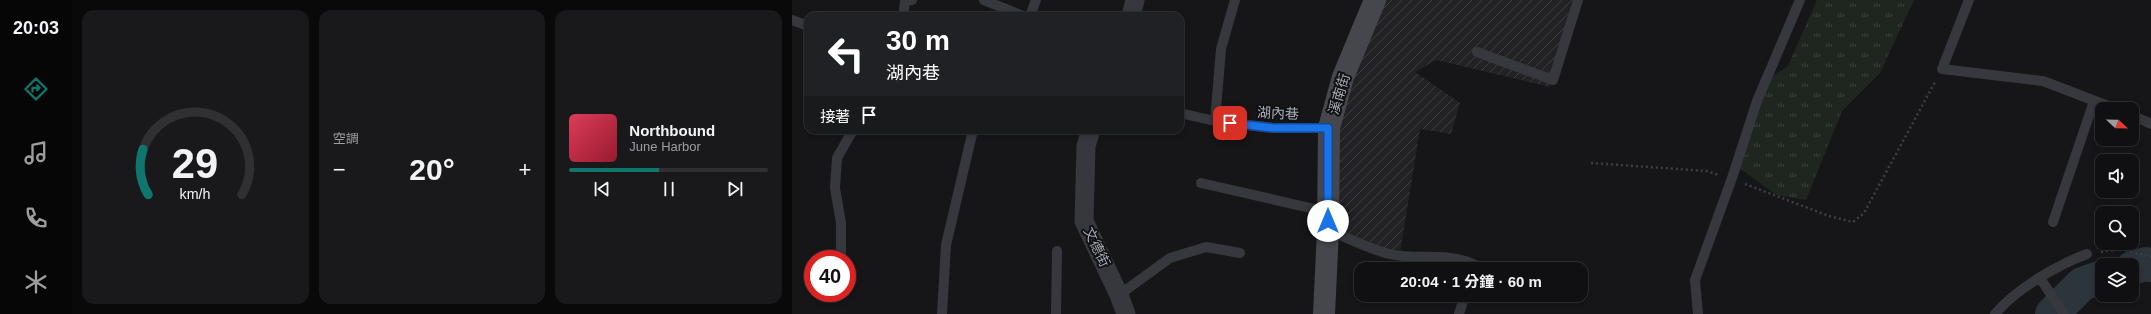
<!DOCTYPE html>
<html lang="zh-TW">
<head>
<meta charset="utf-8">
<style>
	body { margin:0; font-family:Arial,"Noto Sans TC",sans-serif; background:#19191b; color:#f1f3f6; height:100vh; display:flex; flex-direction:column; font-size:15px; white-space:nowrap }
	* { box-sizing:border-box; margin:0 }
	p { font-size:13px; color:#9c9d9f }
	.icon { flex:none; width:22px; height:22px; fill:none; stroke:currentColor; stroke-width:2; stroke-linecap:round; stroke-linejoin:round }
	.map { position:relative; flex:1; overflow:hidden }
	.details { display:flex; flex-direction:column; gap:10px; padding:10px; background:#09090a; width:720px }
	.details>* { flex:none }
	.hud { position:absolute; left:12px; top:12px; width:380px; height:122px; border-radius:12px; box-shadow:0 2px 6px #0003,0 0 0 1px #303032; background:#202124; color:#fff; overflow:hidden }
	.needle { width:26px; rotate:112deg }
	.buttons { position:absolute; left:1303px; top:102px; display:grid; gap:8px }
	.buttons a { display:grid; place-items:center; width:44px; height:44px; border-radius:8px; background:#101012; box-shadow:0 2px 6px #0003,0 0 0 1px #303032; font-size:20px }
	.speed { position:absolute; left:12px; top:250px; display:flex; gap:8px; font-size:20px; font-weight:700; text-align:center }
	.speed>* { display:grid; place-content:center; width:52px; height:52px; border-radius:50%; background:#101012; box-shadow:0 2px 6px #0003,0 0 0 1px #303032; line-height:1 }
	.speed .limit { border:6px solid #d22; background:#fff; color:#111 }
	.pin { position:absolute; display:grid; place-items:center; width:34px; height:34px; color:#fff; margin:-17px; border-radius:8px; box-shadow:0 2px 6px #0006 }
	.me { position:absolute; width:44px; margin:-22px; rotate:0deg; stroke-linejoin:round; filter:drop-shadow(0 0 3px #0008) }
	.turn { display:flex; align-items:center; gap:14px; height:84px; padding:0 16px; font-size:18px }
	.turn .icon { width:52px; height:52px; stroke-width:2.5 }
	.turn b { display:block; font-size:28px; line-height:34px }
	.then { display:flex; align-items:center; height:38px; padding:0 16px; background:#0003; gap:8px; font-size:15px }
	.big { font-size:30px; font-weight:700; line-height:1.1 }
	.details .widget { flex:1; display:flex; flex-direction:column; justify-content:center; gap:6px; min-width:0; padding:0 14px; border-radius:12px; background:#19191b }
	.details .dial { align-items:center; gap:0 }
	.dial svg { height:104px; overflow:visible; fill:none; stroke:#303032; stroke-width:7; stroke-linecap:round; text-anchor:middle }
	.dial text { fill:#f1f3f6; stroke:none }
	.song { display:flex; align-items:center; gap:12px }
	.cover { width:48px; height:48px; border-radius:6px; background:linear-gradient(135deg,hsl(350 70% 55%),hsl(350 70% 35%)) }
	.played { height:4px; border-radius:2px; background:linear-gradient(90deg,#0f766e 45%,#303032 45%) }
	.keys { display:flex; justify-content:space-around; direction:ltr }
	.heat { display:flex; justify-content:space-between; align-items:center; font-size:22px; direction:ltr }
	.details .tiles { flex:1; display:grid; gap:10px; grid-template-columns:repeat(3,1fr) }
	.trip { position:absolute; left:562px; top:262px; width:234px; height:40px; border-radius:12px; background:#101012; box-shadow:0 2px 6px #0003,0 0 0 1px #303032; font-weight:700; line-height:40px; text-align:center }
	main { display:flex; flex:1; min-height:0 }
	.dock { display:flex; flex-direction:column; width:72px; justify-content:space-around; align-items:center; background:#060607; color:#9c9d9f }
	.dock .icon { width:28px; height:28px }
	.dock .current { color:#0f766e }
	.dock b { font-size:18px; color:#f1f3f6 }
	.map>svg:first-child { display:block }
	.industrial { fill:url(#industrial-furrows) }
	.grass { fill:url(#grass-tufts) }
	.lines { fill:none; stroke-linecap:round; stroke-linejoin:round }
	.river { stroke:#2c353c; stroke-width:34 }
	.path { stroke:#3d3f44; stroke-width:2.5; stroke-dasharray:2 3; stroke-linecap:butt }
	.lane { stroke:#37383d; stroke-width:10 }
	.street { stroke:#37383d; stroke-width:19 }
	.secondary { stroke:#45474d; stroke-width:22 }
	.route-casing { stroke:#114b97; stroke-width:10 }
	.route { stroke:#1a73e8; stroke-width:7 }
	.labels { text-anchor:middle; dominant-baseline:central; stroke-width:4; stroke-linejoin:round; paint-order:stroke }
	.street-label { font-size:14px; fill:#a8adb8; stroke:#111113 }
</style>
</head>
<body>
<main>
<nav class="dock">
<b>20:03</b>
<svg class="icon current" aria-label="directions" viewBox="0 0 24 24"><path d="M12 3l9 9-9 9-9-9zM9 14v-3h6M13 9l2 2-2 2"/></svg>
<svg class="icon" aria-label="music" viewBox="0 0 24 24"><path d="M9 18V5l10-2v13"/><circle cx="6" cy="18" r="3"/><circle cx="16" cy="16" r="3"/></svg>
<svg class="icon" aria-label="phone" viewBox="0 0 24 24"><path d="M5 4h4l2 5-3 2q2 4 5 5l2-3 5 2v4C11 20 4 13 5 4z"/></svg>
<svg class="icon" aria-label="climate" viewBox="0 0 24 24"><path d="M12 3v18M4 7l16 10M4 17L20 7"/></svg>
</nav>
<section class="details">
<div class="tiles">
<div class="widget dial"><svg viewBox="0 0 100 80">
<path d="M14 69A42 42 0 1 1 86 69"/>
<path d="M14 69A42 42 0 0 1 10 34" stroke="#0f766e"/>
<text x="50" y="56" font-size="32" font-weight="700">29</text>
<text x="50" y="72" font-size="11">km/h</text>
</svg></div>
<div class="widget"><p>空調</p>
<div class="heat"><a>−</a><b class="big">20°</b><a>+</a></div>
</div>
<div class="widget">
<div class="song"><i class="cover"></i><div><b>Northbound</b><p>June Harbor</p></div></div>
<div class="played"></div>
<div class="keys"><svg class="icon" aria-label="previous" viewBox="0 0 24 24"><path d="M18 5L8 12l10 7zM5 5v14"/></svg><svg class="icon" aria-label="pause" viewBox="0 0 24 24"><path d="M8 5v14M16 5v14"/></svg><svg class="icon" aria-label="next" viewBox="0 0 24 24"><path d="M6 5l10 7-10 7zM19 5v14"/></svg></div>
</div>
</div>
</section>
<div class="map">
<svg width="1359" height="314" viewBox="0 0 1359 314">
	<defs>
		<pattern id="industrial-furrows" width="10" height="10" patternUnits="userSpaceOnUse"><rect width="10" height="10" fill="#222225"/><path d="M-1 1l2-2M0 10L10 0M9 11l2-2" fill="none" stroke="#3f3f43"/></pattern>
		<pattern id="grass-tufts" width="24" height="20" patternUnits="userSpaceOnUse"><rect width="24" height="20" fill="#1e261f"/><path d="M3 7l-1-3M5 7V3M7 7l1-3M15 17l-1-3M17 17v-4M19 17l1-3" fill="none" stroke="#3c433d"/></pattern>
	</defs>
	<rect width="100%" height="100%" fill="#161618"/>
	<path class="industrial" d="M586,0H780L758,87L644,60L623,72L668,103L659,134L628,129L608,253L528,234L542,88Z"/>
	<path class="grass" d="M1025,0H1122L1088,73L1050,111L1014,200L985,195L944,166L971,82L996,66Z"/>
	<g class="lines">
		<path class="river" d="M1340,268L1354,264L1359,265
			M1260,314L1290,284L1310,277"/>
		<path class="path" d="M799,163L914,171L927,175
			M953,184L1037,216L1061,222L1072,213L1143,82
			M1309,252L1329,249L1359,257"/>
		<path class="lane" d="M192,0L231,16
			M1177,0L1150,69L1251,81L1324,109
			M111,16L113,2L120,0
			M238,16L244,0
			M0,20L16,26
			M685,52L761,80L786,0
			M388,113L423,121L481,128H537
			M1340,115L1359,124
			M423,121L429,49L443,0
			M409,183L536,212
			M1261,222L1302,101
			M536,230C556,238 577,249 597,254C625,261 655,251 683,265L682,269
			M49,259V223L43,188L45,158L61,130
			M1248,278L1272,314
			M327,295L378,258L414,247L448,253
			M150,314L154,245L181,130
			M264,314L265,251
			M667,314L673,295
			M906,314L903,280L940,178L965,101L1008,0
			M1203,314C1224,289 1265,265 1295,254"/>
		<path class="street" d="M339,16L343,0
			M299,130L294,146L292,221L327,295L334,314"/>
		<path class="secondary" d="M532,314L536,230L537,128L551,77L583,0"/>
	</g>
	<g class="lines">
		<g class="route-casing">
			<path id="route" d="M438,123L481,128H536V221"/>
		</g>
		<use href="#route" class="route"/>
	</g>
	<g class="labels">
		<g class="street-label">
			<text transform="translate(547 94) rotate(-73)">溪南街</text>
			<text transform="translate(486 113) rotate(3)">湖內巷</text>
			<text transform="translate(305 247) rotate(64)">文德街</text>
		</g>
	</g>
</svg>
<div class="buttons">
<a><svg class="needle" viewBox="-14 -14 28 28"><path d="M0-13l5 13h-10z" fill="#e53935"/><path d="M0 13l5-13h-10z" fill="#9c9d9f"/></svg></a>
<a><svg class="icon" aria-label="sound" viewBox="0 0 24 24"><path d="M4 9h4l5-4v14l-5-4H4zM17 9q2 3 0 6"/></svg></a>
<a><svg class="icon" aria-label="search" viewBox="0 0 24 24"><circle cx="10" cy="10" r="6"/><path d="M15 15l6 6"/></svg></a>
<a><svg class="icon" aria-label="layers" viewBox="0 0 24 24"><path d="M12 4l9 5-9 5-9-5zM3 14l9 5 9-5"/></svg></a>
</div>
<div class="speed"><div class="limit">40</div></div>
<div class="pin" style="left:438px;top:123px;background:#d93025"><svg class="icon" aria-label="arrive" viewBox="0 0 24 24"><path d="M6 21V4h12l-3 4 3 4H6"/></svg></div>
<svg class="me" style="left:536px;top:221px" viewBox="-20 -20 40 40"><circle r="19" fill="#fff"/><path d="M0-13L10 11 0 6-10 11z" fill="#1a73e8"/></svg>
<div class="trip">20:04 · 1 分鐘 · 60 m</div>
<div class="hud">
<div class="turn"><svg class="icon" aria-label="left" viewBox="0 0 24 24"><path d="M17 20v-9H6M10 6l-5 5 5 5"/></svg><div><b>30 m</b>湖內巷</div></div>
<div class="then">接著<svg class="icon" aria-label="arrive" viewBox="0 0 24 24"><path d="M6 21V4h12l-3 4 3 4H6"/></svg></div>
</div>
</div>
</main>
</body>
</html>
